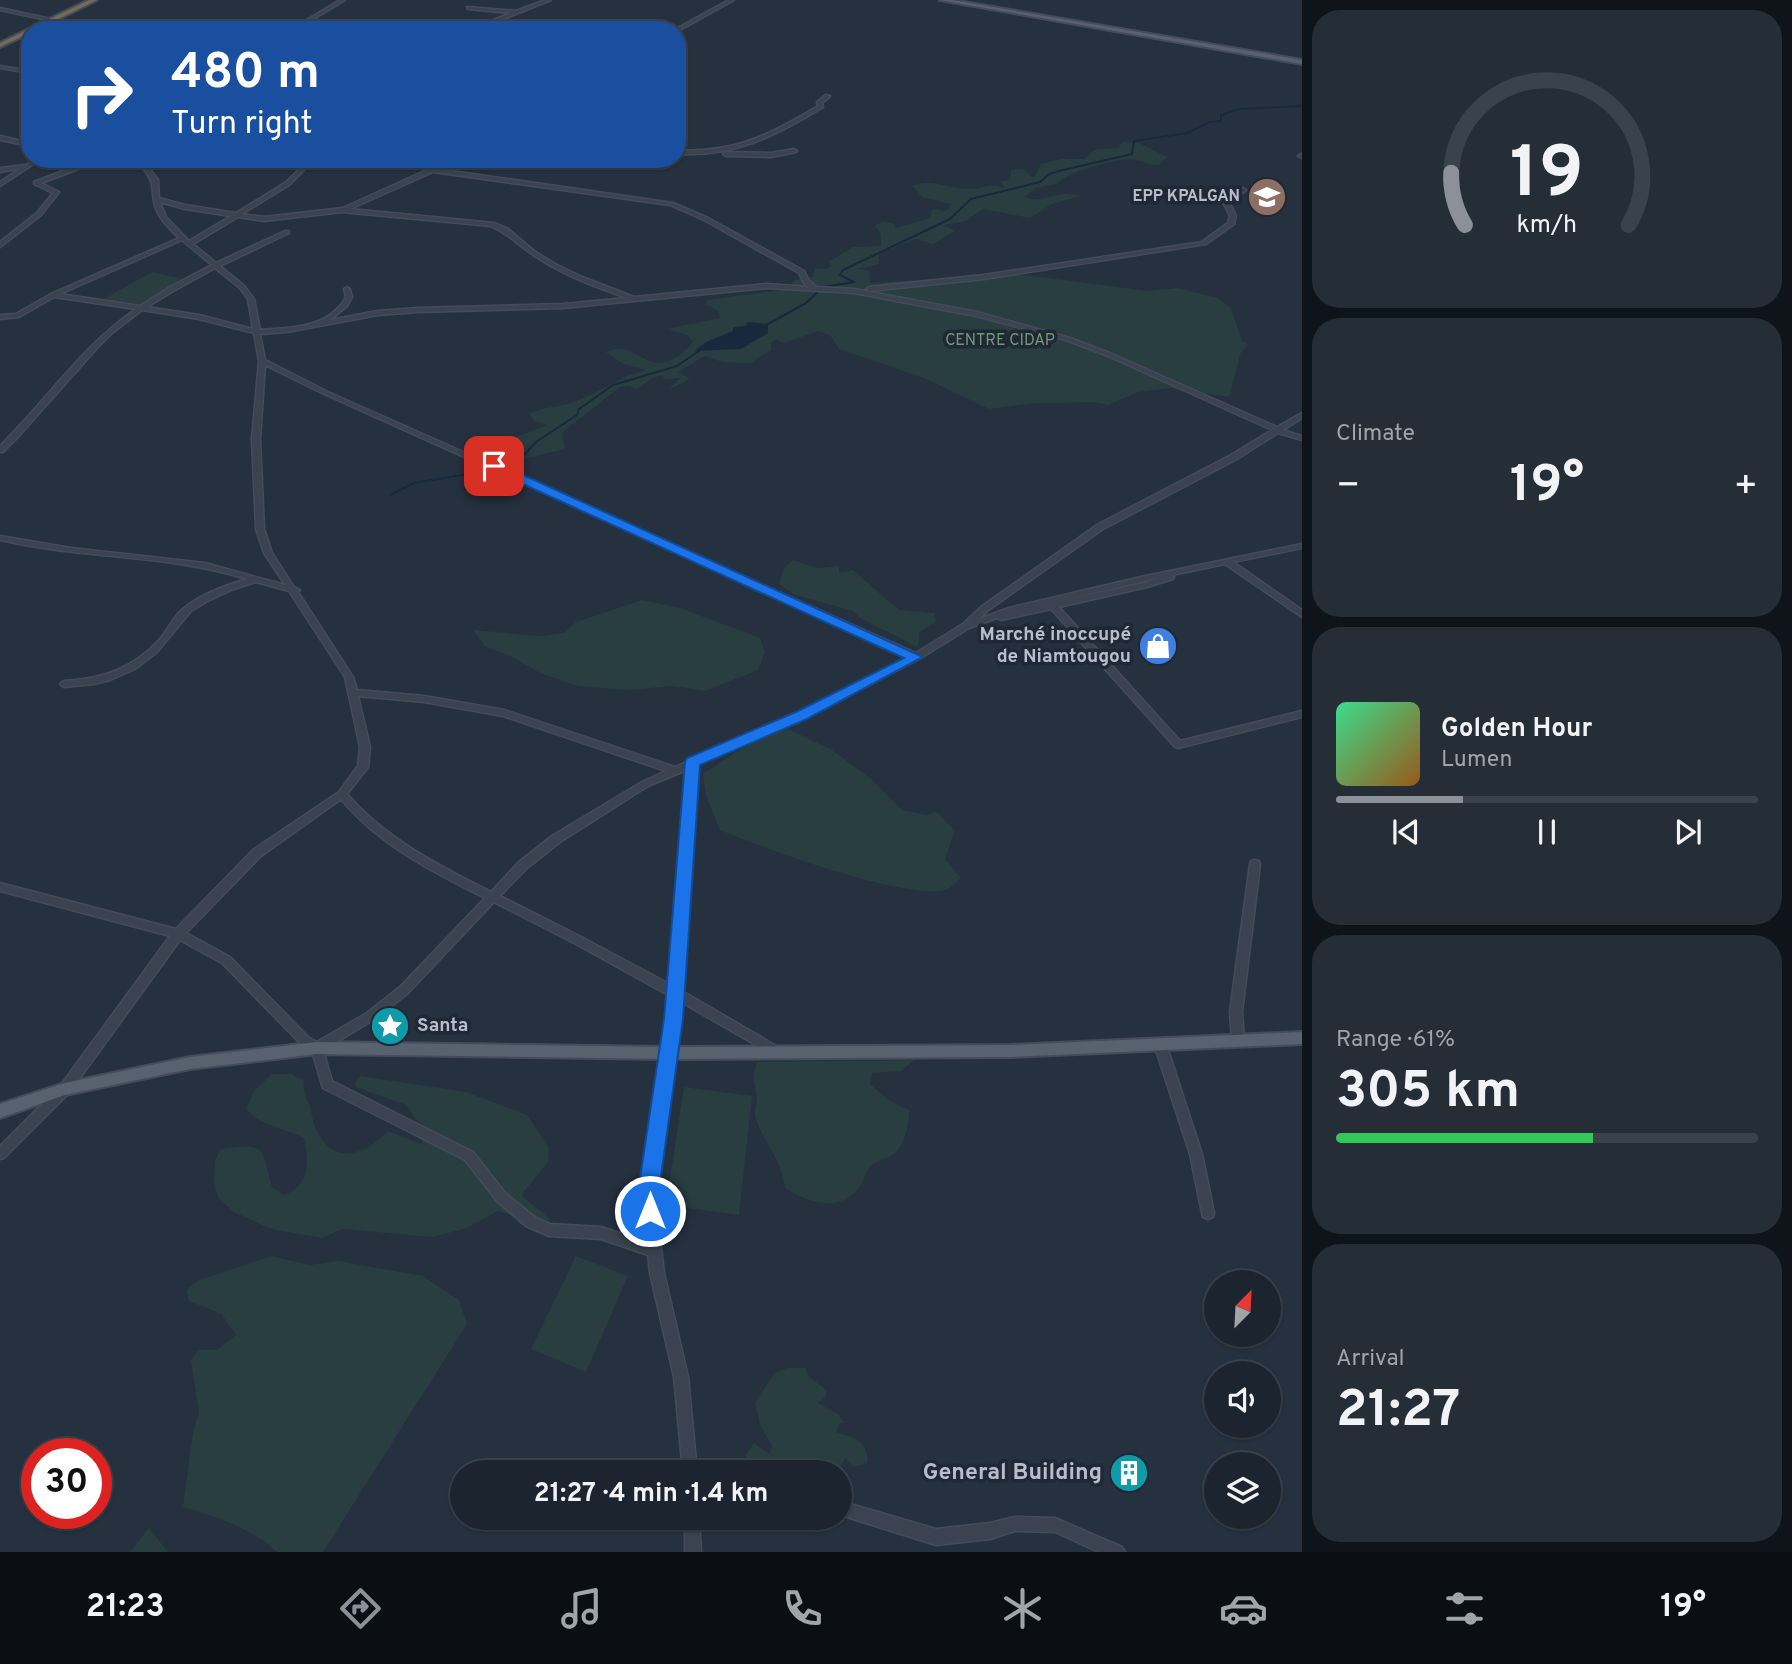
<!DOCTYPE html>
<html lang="en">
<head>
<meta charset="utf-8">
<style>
	body { margin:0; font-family:Overpass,sans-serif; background:#252d37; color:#f1f3f6; height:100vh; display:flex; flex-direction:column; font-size:26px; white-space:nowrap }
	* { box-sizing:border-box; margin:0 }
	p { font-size:23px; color:#a0a5aa }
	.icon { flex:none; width:38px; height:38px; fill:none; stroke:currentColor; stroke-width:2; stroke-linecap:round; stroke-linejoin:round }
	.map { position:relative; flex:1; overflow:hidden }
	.panel { display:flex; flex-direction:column; gap:10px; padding:10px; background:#0f141a; width:490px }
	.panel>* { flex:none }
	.guide { position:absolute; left:21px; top:21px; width:665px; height:147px; border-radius:28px; box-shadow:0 2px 5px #0004,0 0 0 2px #3a424b; background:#1a4fa0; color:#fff; overflow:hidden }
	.needle { width:46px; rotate:24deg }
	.tools { position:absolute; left:1204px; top:1270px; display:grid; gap:14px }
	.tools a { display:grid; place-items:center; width:77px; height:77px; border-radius:50%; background:#1c252f; box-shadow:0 2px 5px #0004,0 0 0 2px #3a424b; font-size:35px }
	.speed { position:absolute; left:21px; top:1438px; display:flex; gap:14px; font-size:35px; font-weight:700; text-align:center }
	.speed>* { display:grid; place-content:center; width:91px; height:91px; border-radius:50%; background:#1c252f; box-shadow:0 2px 5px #0004,0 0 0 2px #3a424b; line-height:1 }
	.speed .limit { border:10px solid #d22; background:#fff; color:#111 }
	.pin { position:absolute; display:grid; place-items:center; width:60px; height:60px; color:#fff; margin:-30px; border-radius:14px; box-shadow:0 4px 10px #0006 }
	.me { position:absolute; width:77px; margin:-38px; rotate:0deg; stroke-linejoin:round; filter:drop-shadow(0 0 5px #0008) }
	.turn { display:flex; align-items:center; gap:24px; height:147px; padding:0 35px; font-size:32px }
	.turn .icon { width:91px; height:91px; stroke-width:2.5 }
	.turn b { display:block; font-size:49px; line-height:60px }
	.big { font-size:52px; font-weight:700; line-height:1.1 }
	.panel .tile { flex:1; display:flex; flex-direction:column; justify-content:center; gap:10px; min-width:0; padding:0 24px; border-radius:28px; background:#252d37 }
	.panel .dial { align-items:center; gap:0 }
	.dial svg { height:182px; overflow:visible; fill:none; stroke:#3a424b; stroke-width:7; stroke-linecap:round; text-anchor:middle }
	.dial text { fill:#f1f3f6; stroke:none }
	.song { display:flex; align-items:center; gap:21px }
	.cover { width:84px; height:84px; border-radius:10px; background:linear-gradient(135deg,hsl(150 70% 55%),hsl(30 70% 35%)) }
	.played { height:7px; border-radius:4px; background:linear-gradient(90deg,#8c9099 30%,#3a424b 30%) }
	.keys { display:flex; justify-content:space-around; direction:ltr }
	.heat { display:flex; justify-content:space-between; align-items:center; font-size:38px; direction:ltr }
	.charge { height:10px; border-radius:5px; background:linear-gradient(90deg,#34c759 61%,#3a424b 0) }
	.trip { position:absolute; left:450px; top:1460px; width:402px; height:70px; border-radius:35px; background:#1c252f; box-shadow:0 2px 5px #0004,0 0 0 2px #3a424b; font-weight:700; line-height:70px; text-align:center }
	.tabs { display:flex; height:112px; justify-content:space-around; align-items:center; background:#0b0f13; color:#a0a5aa }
	.tabs .icon { width:49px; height:49px }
	.tabs .current { color:#8c9099 }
	.tabs b { font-size:32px; color:#f1f3f6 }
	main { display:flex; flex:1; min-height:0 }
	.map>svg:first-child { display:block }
	.green { fill:#283e40 }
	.water { fill:#19293d }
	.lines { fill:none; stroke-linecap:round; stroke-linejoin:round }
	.stream { stroke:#19293d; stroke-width:2 }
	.minor-casing { stroke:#434c58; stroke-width:3 }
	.major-casing { stroke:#434c58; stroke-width:4 }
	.highway-casing { stroke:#454e5a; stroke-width:4 }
	.minor { fill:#3a434f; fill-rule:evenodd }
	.major { fill:#58626f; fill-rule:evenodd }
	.highway { fill:#756957; fill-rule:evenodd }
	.route { fill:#1a73e8; stroke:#114b97; stroke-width:2 }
	.labels { text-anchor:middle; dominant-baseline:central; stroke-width:7; stroke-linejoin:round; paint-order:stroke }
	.far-poi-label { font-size:16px; font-weight:bold; fill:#b6beca; stroke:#1f2834; text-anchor:end }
	.far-park-label { font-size:16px; fill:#6e9a77; stroke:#1f2834 }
	.poi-label { font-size:19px; font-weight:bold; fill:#b6beca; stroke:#1f2834; text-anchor:end }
	.near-poi-label { font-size:23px; font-weight:bold; fill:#b6beca; stroke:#1f2834; text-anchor:end }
</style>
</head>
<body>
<main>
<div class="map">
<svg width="1302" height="1552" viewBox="0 0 1302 1552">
	<rect width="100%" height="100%" fill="#26313f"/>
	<path class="green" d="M1122,142L1139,143L1167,157L1159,165C1147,166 1139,158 1129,159C1114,160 1063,173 1057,184L1036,188L1024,197C1044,205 1058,188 1080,196L1052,204L1030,218L983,209L966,221L944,225L955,231L933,244L916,239L878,254L879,264L857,269L870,271V283L1017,274L1148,291L1179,288L1218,298L1231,308L1242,341L1248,345L1241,352L1229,397L1171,388L1138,392L1108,405L1092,402L1036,403L989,409L924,378L839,349L830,335L818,331L784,343L776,339L771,343V350L750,363L723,362L705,356L678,372L690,379L668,390L680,378L665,379L662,375L652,378L637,389L629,386L620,387L565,430L562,434L565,449L523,459L513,456V438L548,425L534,421L529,414C541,407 558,407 571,403C598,394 618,377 646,370L622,363L606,352C640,336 650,391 693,342L687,335L667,329L720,318L718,311L706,304L707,300L787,289L794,280L813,277L815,268L826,269L831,266L828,262L853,247L881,246V234L875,226L883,221L895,224L896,228L930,218L932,209L945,211L950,208L949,204L923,197L912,186C933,177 949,190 971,189C983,189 991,182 1003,188L1005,186L1000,182L1010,179L1011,170L1023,169L1034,178L1041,164L1060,159H1085L1094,150L1118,148Z
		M152,272L184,279L136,308L104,299Z
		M793,560L817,568L839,566V573L853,570L899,610L934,613L936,622L919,632V644L915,647C900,635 860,622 853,611L793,594L779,584L784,568Z
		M642,600L680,608L760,638L765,652L758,670L705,691L673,686L628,690L578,686L540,673L514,658L485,646L473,630L540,636L564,633L576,622Z
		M788,729L832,750L871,779L902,810L926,815L937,812L955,831L945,859L961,878C957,881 952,887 948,889C910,903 761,847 720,830L706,796L703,774L754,740Z
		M914,1060L901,1071L872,1073L870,1084L888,1100L909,1110C910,1122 904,1148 893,1155C886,1159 874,1161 869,1168C864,1176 862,1185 855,1192C837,1212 804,1202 785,1187C782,1160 763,1142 755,1116C754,1111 757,1106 757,1100C756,1082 750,1082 757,1062Z
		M272,1074H291L304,1081C303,1102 309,1097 311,1111C320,1160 355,1166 388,1131L421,1144L429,1130L415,1118L407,1105L358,1088L354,1084L360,1076L466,1092L527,1115L549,1149L548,1162L522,1194C530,1206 541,1209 550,1220L542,1222L498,1211L467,1228L433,1237L342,1229L322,1238L271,1229L234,1212L218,1198L214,1181L215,1160L221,1149C268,1141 261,1149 272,1187L283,1195C310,1187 309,1162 304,1138C288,1129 255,1125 246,1108L255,1090Z
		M684,1087L752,1096L739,1215L666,1205Z
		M272,1256L309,1265L338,1261L423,1276L459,1300L467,1324L323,1552H277C250,1528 218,1517 183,1507L193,1432L199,1413L191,1360L198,1350H217L236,1335L221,1314L189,1301L186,1290L199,1280Z
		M576,1256L628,1276L586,1372L531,1349Z
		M787,1368H805L809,1377L827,1390L825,1398L817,1403L838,1414L844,1422L839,1424L836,1433C854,1436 870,1442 867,1463L854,1467L845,1458L838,1472H750L746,1455L754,1443L769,1454L772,1446L760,1425L755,1402L774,1374Z
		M149,1528L168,1552H130Z"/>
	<path class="water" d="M747,322L768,324V333L741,349L694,351L706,342L733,331V327L746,326Z"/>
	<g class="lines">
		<path class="stream" d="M768,324L806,303L823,287L854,282L840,275L843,270L950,219L971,199L1040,182L1049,174L1063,170L1132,154L1134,141L1187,133L1210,122L1221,121V115L1239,109L1302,106
			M390,495L414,483L480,472L497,459L522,457L536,442L577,415L579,409L613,385L677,366L699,351"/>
		<g class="minor-casing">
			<path id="minor" d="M340,0H345L295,30H290Z
				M545,0H551L498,21L539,30C524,30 511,24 497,23C487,22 478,30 468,30L511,13L468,9L467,7L516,11Z
				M729,0H734L678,31L674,30Z
				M0,8L51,19L53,21L91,30H82L49,22L47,20L0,10Z
				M0,66L30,71V73L0,68Z
				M826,95L830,96L822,103L823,107C776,136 734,157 677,154V150C733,154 772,134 818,106L817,102Z
				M0,136L30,143V146L0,140Z
				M794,149L797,151L796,152L771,157L726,156L723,154L726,152L771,153Z
				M1301,154H1302V158L1298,156Z
				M35,159H41L0,186V182L21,168L0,172V168L26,165Z
				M94,159C111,159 128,165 145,165C163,166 182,159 201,159L149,168L158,180L159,198L185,205L236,213L285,183L310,159H315L289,185L242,214L264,217L343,208L451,159H458L438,169L673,203L708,218L804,271L809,281L817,287L854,289L977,312L1070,338L1112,354L1277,427L1302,413V418L1283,430L1302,436V440L1278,433L1237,459L1103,529L987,611L979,619L1009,608L1141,577L1302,544V548L1233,562L1302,610V617L1225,564L1172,575L1174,577L1173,579L1147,587L1059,607L1180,741L1302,711V717L1178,748L1175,747L1051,609L1001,620L997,618L969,628L919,659L805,718L697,765L682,991L778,1047L780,1050L778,1053L774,1055L770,1053L681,1002L680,1019L654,1191L664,1273L688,1377L697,1472H683L674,1377L650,1273L648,1255L601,1239L549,1236L526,1226L497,1201L465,1160L323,1088L312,1051L301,1044L222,963L180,940L69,1093L4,1158L0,1159V1146L61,1085L170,936L0,891V883L176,929L253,850L339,792L358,766L360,747L345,677L289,591L256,582L231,590L206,602L191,611L157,652L135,669L110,680L94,684L64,687L60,684L64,681C103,679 134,668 160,639C169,629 173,617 183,609C201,594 226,585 247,579C167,554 82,559 0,540V536L71,548L205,563L285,585L264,553L256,529L252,439L259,361L254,333L199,319L142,310L112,333L98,347L17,438L3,452H0V446C46,401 82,346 136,309L54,297L19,317L0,319V315L16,314L51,294L179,238C169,228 159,219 155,206C150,188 157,186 143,168L100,161L41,183L59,192L41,215L0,247V242L37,213L53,193L34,184V182ZM433,172L670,205L704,220L799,273L804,283L809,287L767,284L634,297L582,277L557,265L534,251L508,229L494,223L350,209ZM160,202L185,209L231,216L189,241L166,217ZM342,212L491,226C510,234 523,250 541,260C568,277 598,288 627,298L563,304L418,308L378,311L330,320L347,306L352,297L350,289L347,287L344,289L346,297C330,328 290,328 260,330L254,299L244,286L220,266L289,233V231H285L216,263L193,244L238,217L264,221ZM182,240L212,265L170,287L140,306L60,294ZM215,268L240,288L248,299L253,329L199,315L147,307L175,290ZM767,288L854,293L976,316L1066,340L1108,356L1272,430L1231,455L1097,525L981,607L963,624L916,653L328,392L265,360L260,334L287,332L378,315L418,312L563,308ZM265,365L324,394L909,657L799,714L694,759L689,760L687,762L675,767L504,710L424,696L357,690L353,677L298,592L300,590L294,587L272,553L264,529L260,439ZM1161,577L1145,583L1055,602ZM358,696L424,702L503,716L666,771L642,782L552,836L519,862L491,892C439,866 386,839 347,794L368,767L370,747ZM687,770L671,985L583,938L500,896L527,868L560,842L648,786ZM341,799C379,845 433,872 485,898L400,987L367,1013L317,1042L309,1038L230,957L186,933L261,856ZM494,902L576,944L670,996L668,1019L642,1191L647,1242L601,1227L550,1224L536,1218L505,1193L473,1152L332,1081L323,1050L375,1019L408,993Z
				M1243,188L1246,190L1245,191L1229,202L1236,216L1234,224L1206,244L984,279L869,291L866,289L869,287L984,275L1202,242L1228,223L1230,216L1223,202Z
				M1255,860L1259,861L1260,864L1242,1012L1244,1040L1242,1043L1238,1045L1234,1043L1232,1040L1230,1012L1250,864L1251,861Z
				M1160,1039L1164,1041L1166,1044L1202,1154L1214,1213L1213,1217L1208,1219L1203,1217L1202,1213L1190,1154L1154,1044L1156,1041Z
				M840,1501L936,1529L990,1523L1015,1517L1055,1518L1122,1547L1125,1552H1099L1055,1532L1015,1531L990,1539L936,1545L840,1515Z
				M685,1517H699L701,1552H685Z"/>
		</g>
		<g class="major-casing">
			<path id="major" d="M940,0H952L1302,60V64Z
				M1302,1032V1044L1011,1057L668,1059L317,1054L190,1069L65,1095L0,1118V1104L65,1083L190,1057L317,1042L668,1047L1011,1045Z"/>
		</g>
		<g class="highway-casing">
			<path id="highway" d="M89,0H97L36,30H30V33L0,47V43Z"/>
		</g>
		<use href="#minor" class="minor"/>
		<use href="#major" class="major"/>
		<use href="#highway" class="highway"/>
	</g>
	<path class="route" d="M490,464H499L923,657L807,719L700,765L683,1019L659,1191L661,1211L658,1218L650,1221L643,1218L638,1191L664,1019L685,762L687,758L796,712L904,658L490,469Z"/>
	<defs>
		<g id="school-disc" transform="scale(2.0125)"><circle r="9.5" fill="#8d6e63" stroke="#1f2834"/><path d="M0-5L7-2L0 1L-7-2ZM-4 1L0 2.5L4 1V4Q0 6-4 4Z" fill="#fff"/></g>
		<g id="shop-disc" transform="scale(2.0125)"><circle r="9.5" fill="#3f7fe0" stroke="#1f2834"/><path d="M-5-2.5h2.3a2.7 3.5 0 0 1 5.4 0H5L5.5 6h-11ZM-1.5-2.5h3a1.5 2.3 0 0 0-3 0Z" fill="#fff"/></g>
		<g id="sight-disc" transform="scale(2.0125)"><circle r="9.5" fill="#0f9aa8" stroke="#1f2834"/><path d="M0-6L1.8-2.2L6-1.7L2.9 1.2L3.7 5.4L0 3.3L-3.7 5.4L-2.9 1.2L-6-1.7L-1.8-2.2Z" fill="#fff"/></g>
		<g id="building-disc" transform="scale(2.0125)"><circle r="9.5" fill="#0f9aa8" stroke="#1f2834"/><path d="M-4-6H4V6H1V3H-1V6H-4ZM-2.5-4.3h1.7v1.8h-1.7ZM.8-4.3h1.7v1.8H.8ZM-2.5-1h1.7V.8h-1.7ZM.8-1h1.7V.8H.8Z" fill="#fff"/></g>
	</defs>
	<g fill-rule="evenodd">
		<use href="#school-disc" x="1267" y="197"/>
		<use href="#shop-disc" x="1158" y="646"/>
		<use href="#sight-disc" x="390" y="1026"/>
		<use href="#building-disc" x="1129" y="1473"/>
	</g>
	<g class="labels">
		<g class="far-poi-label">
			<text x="1240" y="197">EPP KPALGAN</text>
		</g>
		<g class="far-park-label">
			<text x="1000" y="341">CENTRE CIDAP</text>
		</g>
		<g class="poi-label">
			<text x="1131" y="635">Marché inoccupé<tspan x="1131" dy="22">de Niamtougou</tspan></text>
			<text x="417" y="1026" text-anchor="start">Santa</text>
		</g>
		<g class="near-poi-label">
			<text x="1102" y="1473">General Building</text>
		</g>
	</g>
</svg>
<div class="tools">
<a><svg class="needle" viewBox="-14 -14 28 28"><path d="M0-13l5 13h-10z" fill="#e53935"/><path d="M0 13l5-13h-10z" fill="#a0a5aa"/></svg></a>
<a><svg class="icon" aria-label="sound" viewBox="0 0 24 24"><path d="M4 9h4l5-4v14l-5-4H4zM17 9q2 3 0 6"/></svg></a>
<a><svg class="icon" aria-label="layers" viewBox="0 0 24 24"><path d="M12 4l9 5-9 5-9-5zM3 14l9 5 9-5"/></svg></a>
</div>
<div class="speed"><div class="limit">30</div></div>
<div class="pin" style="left:494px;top:466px;background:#d93025"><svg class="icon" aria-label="arrive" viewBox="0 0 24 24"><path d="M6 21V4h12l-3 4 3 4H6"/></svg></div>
<svg class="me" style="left:650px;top:1211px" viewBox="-20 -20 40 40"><circle r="17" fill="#1a73e8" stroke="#fff" stroke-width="3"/><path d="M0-11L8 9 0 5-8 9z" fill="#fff"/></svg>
<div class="trip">21:27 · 4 min · 1.4 km</div>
<div class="guide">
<div class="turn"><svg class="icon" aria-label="right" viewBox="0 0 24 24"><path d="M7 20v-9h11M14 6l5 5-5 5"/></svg><div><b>480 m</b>Turn right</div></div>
</div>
</div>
<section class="panel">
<div class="tile dial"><svg viewBox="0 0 100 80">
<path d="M14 69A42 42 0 1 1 86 69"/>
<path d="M14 69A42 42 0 0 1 8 46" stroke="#8c9099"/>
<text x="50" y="56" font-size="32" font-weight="700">19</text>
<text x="50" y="72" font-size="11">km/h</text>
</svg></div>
<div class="tile"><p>Climate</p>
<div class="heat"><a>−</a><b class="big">19°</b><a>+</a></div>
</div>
<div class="tile">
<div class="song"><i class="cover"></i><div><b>Golden Hour</b><p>Lumen</p></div></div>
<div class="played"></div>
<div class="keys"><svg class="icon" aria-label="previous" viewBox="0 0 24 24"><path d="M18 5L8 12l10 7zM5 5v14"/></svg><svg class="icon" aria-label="pause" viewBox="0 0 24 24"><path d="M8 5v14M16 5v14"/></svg><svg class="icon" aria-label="next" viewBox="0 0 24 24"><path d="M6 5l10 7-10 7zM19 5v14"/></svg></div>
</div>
<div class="tile"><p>Range · 61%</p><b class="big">305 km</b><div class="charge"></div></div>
<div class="tile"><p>Arrival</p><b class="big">21:27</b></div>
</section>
</main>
<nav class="tabs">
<b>21:23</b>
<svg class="icon current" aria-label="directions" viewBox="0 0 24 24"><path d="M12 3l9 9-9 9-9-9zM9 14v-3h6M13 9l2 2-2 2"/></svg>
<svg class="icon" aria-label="music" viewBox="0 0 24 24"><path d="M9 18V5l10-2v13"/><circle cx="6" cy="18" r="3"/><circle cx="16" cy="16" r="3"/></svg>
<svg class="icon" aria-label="phone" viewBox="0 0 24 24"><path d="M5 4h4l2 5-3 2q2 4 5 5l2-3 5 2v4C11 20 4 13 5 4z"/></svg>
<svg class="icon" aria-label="climate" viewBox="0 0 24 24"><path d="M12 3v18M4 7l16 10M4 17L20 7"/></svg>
<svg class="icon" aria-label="car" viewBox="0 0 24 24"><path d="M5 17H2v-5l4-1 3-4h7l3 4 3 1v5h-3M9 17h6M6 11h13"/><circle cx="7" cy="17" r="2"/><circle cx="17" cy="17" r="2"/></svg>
<svg class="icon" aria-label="filters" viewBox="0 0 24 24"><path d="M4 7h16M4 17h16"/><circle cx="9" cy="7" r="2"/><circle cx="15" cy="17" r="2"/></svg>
<b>19°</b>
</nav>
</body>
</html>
